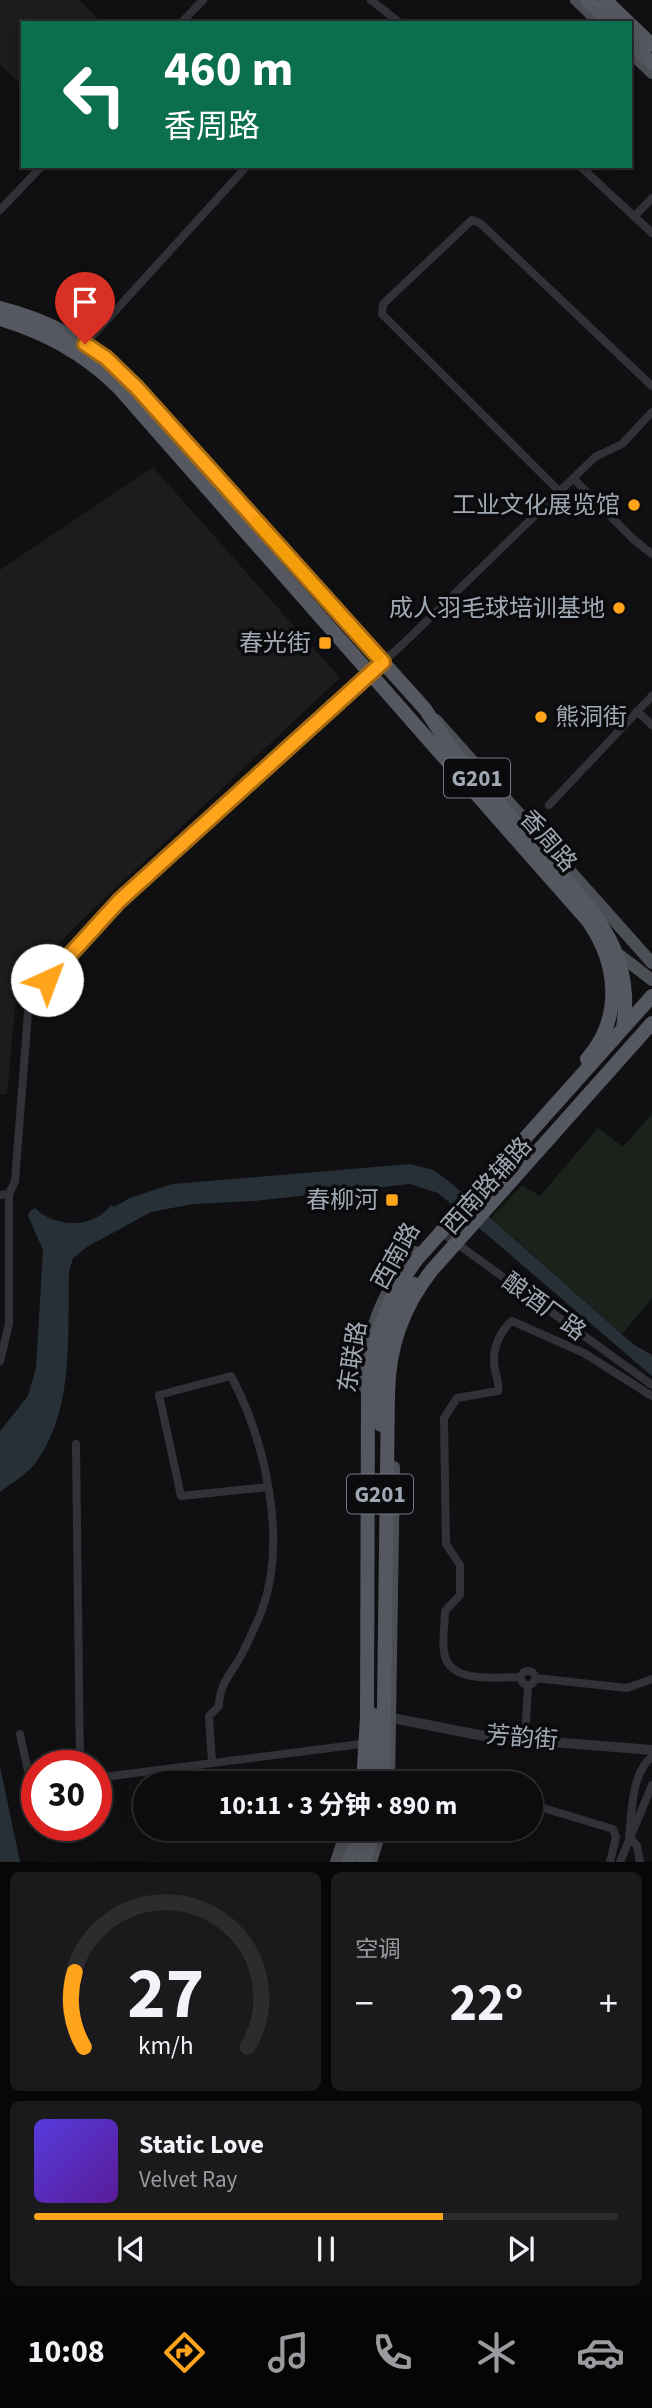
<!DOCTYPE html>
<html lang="zh">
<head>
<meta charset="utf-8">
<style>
	body { margin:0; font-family:"Source Sans 3","Noto Sans SC",sans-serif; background:#1a1a1c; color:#f1f3f6; height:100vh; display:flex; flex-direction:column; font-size:26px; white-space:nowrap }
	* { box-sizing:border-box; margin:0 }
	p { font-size:23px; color:#9a9b9e }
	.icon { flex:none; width:38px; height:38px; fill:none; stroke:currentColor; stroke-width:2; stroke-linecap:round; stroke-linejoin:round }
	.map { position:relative; height:1862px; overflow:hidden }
	.drawer { display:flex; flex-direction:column; gap:10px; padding:10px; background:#070708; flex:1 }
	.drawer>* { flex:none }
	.banner { position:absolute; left:21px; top:21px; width:611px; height:147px; border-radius:0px; box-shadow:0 4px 18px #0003,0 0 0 2px #2c2c2e; background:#0b6e4f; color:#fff; overflow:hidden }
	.speed { position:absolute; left:21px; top:1750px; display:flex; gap:14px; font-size:35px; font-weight:700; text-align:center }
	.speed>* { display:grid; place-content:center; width:91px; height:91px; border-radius:50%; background:#0c0c0e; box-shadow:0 4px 18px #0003,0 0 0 2px #2c2c2e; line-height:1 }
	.speed .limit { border:10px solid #d22; background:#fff; color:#111 }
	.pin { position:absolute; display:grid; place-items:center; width:60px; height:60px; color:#fff; margin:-72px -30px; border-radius:50% 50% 50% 0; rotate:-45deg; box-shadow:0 0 7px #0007 }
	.pin .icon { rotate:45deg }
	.me { position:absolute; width:77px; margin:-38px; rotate:43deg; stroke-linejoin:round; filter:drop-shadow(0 0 5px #0008) }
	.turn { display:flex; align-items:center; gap:24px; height:147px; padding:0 28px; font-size:32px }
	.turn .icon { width:91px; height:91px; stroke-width:2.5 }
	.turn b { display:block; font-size:49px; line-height:60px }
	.big { font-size:52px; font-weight:700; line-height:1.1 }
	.drawer .tile { flex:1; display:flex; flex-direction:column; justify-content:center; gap:10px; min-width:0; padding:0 24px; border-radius:10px; background:#1a1a1c }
	.drawer .dial { align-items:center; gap:0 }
	.dial svg { height:182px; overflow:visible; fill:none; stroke:#2c2c2e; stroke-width:7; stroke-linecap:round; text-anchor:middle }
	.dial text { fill:#f1f3f6; stroke:none }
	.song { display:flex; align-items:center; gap:21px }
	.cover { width:84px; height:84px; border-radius:10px; background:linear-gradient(135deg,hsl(250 70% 55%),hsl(270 70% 35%)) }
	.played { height:7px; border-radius:4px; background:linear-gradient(90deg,#ffa41b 70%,#2c2c2e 70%) }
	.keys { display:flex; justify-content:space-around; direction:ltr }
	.heat { display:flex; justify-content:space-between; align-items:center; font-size:38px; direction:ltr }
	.drawer .tiles { flex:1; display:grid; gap:10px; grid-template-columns:1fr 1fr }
	.tile:last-child { grid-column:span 2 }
	.trip { position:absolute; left:133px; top:1771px; width:410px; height:70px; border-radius:35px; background:#0c0c0e; box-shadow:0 4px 18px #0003,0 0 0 2px #2c2c2e; font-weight:700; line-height:70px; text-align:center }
	.menu { display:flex; height:112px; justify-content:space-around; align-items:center; background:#050506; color:#9a9b9e }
	.menu .icon { width:49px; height:49px }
	.menu .selected { color:#ffa41b }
	.menu b { font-size:32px; color:#f1f3f6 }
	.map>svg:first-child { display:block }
	.built { fill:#1c1c1f }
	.green { fill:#1a221b }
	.water { fill:#263036 }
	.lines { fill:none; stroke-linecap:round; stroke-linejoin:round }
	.minor { stroke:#313237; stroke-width:8 }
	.tertiary { stroke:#313237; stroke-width:10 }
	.primary { stroke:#4d4f56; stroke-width:12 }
	.trunk { stroke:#555860; stroke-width:14 }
	.trunk-bridge { stroke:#555860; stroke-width:14 }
	.route-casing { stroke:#a66b12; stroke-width:18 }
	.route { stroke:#ffa41b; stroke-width:12 }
	.slow { stroke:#f59e0b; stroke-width:12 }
	.poi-dot { fill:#ffa41b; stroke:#0b0b0d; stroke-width:2.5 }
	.labels { text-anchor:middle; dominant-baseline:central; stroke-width:7; stroke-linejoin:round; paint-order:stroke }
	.shield { fill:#0b0b0d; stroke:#737982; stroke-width:2 }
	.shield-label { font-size:23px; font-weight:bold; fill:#a0a8b4 }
	.poi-label { font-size:24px; fill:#a0a8b4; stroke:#0b0b0d; text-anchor:end }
	.street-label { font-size:24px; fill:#a0a8b4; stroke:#0b0b0d }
</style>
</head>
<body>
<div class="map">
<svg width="652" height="1862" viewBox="0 0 652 1862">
	<rect width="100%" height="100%" fill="#101012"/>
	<path class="built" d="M0,0H79L100,21L23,23V77L18,82L0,65Z
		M153,467L340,678L86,916L17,986L7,1094H0V570Z"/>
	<path class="green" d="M652,1114V1298L622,1334L491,1218L522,1185L540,1196L598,1128L623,1147Z"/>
	<path class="water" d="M410,1164L433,1170L451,1183L633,1344L652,1355V1376L438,1193L410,1184L253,1201L193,1204L151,1212L87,1247L73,1258L69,1272C67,1335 75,1406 37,1461C29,1473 12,1483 0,1492V1431L28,1396L36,1368L43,1250L28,1216L30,1211L35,1208C54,1228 94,1229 111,1205L114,1207L132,1197L173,1184Z
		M0,1766L20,1862H0Z"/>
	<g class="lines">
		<path class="minor" d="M371,0L400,23
			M181,23L203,0
			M580,166L652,233
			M0,210L42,166
			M634,217L652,198
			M85,344L247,166
			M573,478L633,539L652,554
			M559,491L382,314L383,304L472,220L480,223L652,386
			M637,711L652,725
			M549,805L652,696
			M0,1195L9,1194L15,1181L29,1000L119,901L405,642L595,457L622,444L652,412
			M438,1230L652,1385
			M0,1361L9,1324V1194
			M76,1444L80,1766
			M521 1678a7 7 0 1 1 14 0a7 7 0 1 1-14 0Z
			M521,1677C498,1677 447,1685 444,1651C442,1638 445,1624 445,1611L460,1595V1565L446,1544L444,1418L457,1398L498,1391C500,1379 494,1373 494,1362C493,1348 501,1329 512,1321L584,1353L652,1396
			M535,1678L627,1688L652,1679
			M20,1734L31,1785H37
			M525,1740L528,1685
			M212,1763L209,1716L219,1706C220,1681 231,1675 242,1654C249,1640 256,1625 262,1610C288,1539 265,1440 231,1376L159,1395L181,1496L267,1487
			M96,1778L369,1743
			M530,1804L613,1829L616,1837L610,1862
			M620,1862L652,1785
			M640,1862L637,1846L629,1837C632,1813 631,1773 652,1757"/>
		<path class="tertiary" d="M392,1718L489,1737L652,1750"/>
		<path class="primary" d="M576,0L600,23
			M630,52L652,73
			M436,720L652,963
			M613,950L652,980
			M363,1386C365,1334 382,1292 415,1252
			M389,1783L394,1467
			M336,1862L347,1829
			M371,1862L381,1829"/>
		<path class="trunk" d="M587,0L610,23
			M605,0L629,23
			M630,24L652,45
			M630,42L652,63
			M0,308C49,320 90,343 127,377L425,709L452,750L534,843
			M0,319C46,333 83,353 118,387L588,921C618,964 623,1018 587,1059
			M381,1425C381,1373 385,1329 414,1284
			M370,1783L374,1715
			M349,1862L361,1829
			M364,1862L374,1829"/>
		<path class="trunk-bridge" d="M534,843C583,901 637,945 623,1028
			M363,1783L367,1718L368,1393C372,1340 386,1299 418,1258L652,996
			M383,1783L388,1393C389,1346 403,1307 432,1270L652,1023"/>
	</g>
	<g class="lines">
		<g class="route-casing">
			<path id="route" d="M47,980L119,901L383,662L137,388L106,358L85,344"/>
		</g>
		<use href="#route" class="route"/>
		<path class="slow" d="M257,522L377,656"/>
	</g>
	<g class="poi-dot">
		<circle cx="634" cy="505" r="7"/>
		<circle cx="619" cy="608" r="7"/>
		<rect x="318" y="636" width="14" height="14" rx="3.5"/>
		<circle cx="541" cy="717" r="7"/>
		<rect x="385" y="1193" width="14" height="14" rx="3.5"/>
	</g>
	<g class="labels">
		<g class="shield">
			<rect x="444" y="758.5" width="66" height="39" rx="5"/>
			<rect x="347" y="1474.5" width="66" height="39" rx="5"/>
		</g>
		<g class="shield-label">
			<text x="477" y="778">G201</text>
			<text x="380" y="1494">G201</text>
		</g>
		<g class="poi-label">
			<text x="620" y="505">工业文化展览馆</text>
			<text x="605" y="608">成人羽毛球培训基地</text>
			<text x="311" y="643">春光街</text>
			<text x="555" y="717" text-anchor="start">熊洞街</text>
			<text x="378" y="1200">春柳河</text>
		</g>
		<g class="street-label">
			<text transform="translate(548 841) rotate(49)">香周路</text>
			<text transform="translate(487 1186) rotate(-48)">西南路辅路</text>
			<text transform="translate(396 1256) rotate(-61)">西南路</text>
			<text transform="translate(544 1307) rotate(36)">酿酒厂路</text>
			<text transform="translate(353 1357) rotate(-81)">东联路</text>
			<text transform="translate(522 1738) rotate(5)">芳韵街</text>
		</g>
	</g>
</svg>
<div class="speed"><div class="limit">30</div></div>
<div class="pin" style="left:85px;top:344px;background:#d93025"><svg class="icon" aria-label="arrive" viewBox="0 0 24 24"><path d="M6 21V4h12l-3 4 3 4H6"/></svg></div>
<svg class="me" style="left:47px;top:980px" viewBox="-20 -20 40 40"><circle r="19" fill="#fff"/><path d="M0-13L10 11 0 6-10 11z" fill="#ffa41b"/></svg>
<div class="trip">10:11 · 3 分钟 · 890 m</div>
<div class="banner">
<div class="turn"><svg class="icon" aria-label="left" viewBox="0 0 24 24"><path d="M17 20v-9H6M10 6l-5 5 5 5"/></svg><div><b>460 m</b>香周路</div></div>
</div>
</div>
<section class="drawer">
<div class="tiles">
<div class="tile dial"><svg viewBox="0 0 100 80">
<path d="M14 69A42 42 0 1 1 86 69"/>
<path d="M14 69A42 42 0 0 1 10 36" stroke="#ffa41b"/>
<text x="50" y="56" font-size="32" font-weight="700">27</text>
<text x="50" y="72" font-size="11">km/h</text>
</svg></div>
<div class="tile"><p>空调</p>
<div class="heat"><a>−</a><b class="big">22°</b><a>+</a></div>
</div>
<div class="tile">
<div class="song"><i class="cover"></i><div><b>Static Love</b><p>Velvet Ray</p></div></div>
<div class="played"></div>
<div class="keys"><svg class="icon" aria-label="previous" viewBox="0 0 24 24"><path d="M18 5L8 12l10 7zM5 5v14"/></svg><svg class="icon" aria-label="pause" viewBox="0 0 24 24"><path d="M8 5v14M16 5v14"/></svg><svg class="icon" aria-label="next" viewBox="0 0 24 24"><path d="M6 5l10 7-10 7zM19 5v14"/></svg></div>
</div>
</div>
</section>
<nav class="menu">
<b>10:08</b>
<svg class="icon selected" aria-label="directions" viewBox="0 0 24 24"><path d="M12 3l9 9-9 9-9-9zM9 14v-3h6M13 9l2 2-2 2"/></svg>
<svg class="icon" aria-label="music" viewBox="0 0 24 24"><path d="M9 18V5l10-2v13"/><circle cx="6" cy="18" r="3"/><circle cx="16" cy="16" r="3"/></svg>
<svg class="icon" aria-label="phone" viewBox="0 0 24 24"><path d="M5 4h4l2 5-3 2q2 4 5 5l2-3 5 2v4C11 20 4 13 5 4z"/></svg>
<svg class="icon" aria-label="climate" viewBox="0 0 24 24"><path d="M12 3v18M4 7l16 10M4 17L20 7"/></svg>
<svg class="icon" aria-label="car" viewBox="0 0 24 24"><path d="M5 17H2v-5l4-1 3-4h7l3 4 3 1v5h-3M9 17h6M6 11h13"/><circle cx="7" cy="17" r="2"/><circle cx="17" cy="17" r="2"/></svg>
</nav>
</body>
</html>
